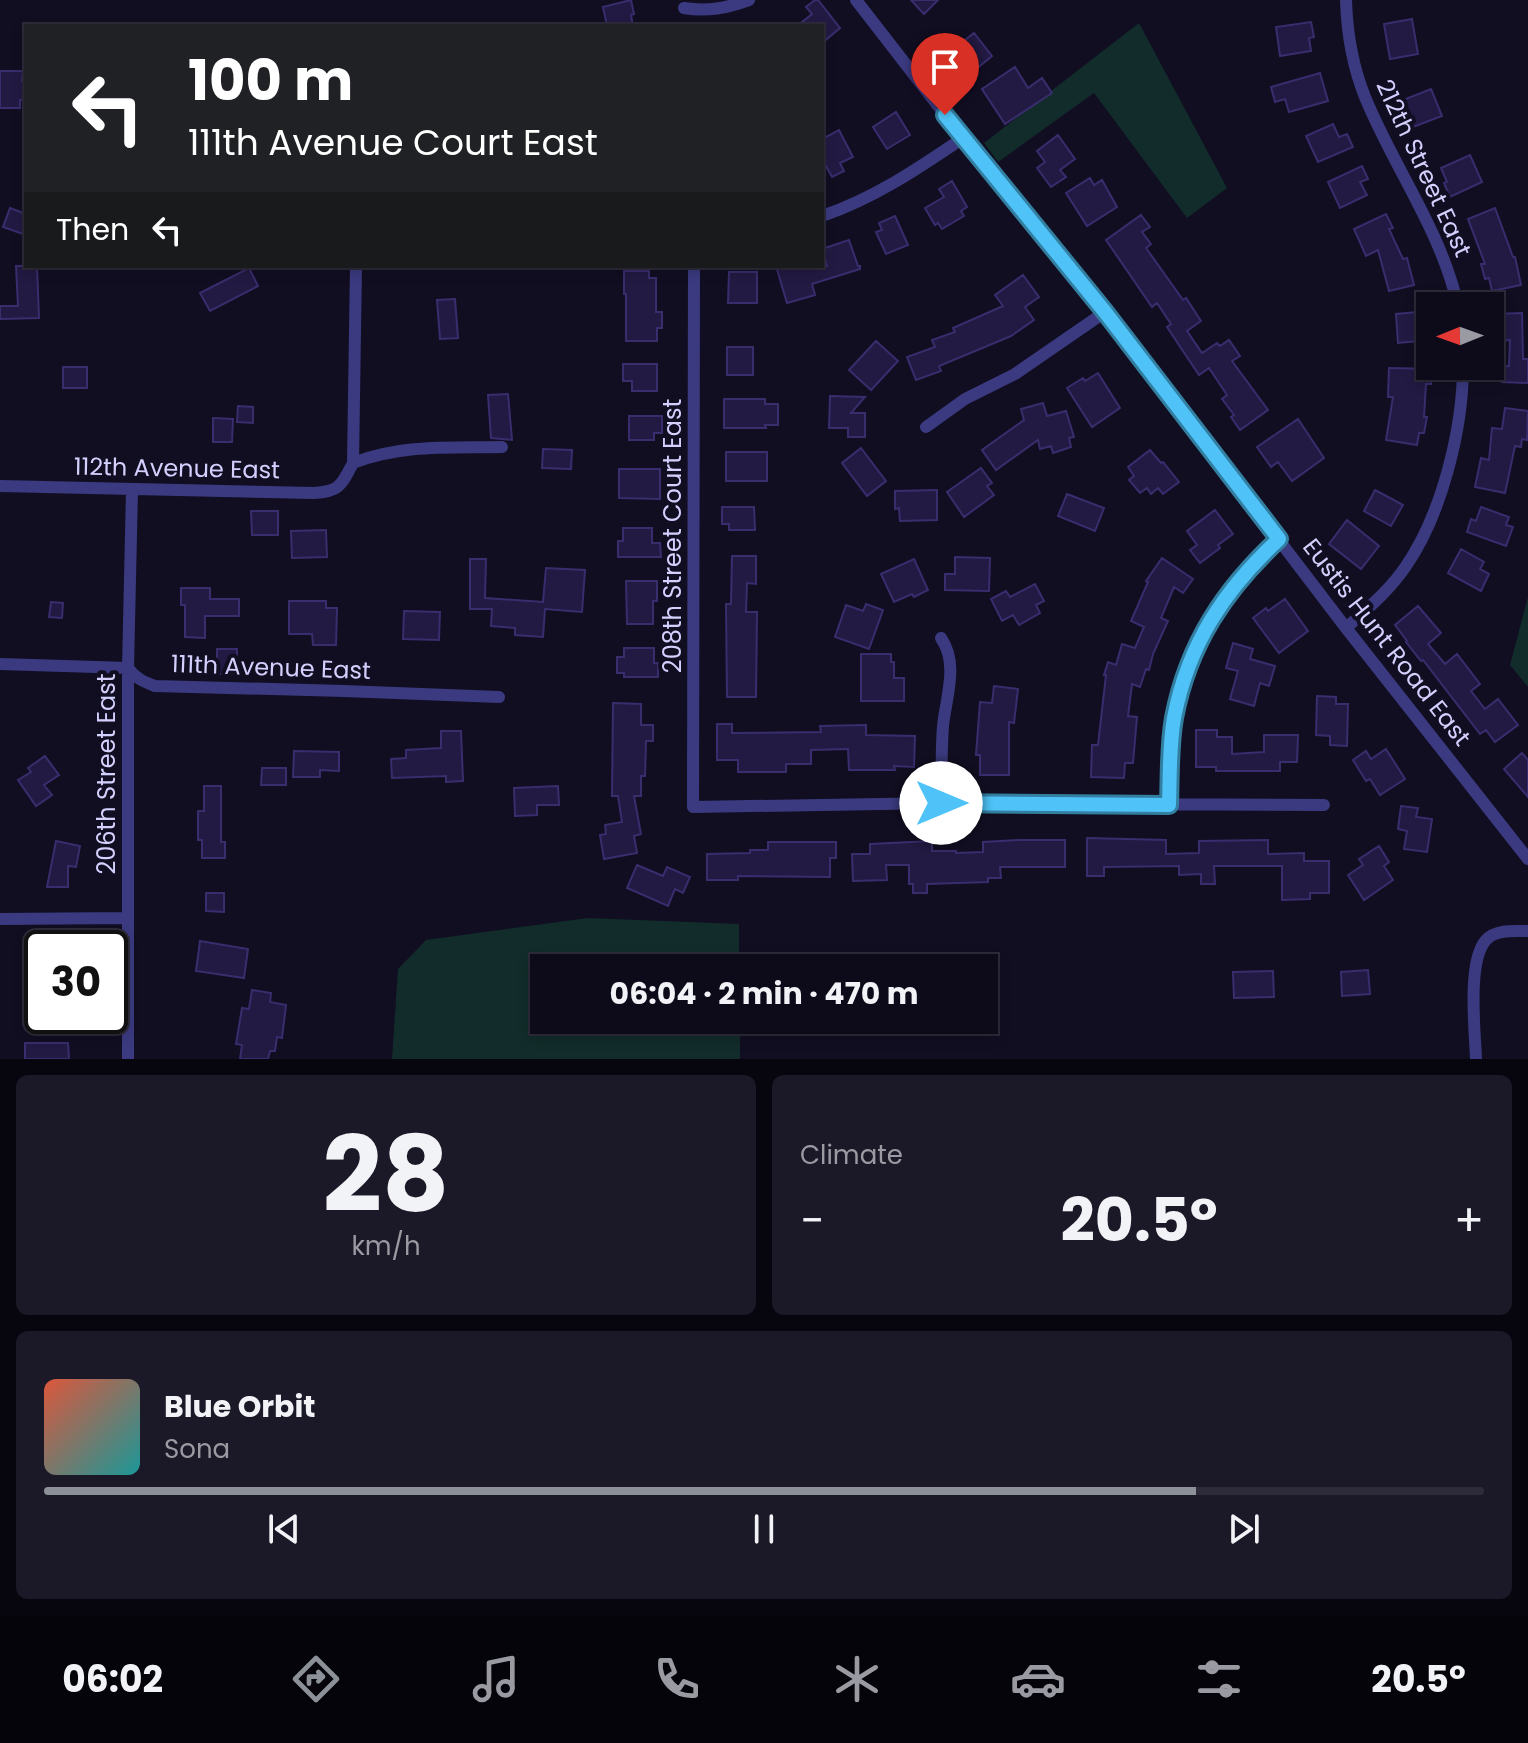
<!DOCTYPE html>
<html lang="en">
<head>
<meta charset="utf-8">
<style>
	body { margin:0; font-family:Poppins,sans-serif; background:#1b1827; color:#f1f3f6; height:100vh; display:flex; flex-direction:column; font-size:30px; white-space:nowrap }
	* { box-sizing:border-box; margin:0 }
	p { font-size:26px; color:#9a9aa2 }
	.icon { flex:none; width:44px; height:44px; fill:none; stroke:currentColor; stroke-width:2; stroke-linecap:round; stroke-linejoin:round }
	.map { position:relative; height:1059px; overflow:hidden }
	.sheet { display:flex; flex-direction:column; gap:16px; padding:16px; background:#07060e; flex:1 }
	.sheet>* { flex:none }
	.hud { position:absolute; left:24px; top:24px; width:800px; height:244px; border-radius:0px; box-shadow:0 4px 12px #0003,0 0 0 2px #2d2b39; background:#202124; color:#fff; overflow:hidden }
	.needle { width:52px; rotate:269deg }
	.fabs { position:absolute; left:1416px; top:292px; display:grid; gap:16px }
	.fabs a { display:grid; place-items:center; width:88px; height:88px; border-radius:0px; background:#0d0a1a; box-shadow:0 4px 12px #0003,0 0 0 2px #2d2b39; font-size:40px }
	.speed { position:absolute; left:24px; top:930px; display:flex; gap:16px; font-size:40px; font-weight:700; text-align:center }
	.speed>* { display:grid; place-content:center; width:104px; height:104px; border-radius:50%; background:#0d0a1a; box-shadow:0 4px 12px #0003,0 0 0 2px #2d2b39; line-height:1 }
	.speed .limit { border:4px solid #111; border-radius:12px; background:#fff; color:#111 }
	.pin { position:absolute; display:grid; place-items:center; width:68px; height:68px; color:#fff; margin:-82px -34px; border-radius:50% 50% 50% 0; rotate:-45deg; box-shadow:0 0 8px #0007 }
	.pin .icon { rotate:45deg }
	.me { position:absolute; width:88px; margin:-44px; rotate:90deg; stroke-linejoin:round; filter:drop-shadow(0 0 6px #0008) }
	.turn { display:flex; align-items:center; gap:28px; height:168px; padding:0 32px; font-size:36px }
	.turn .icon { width:104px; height:104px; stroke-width:2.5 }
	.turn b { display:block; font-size:56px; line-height:68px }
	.then { display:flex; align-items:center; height:76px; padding:0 32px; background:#0003; gap:16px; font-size:30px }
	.big { font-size:60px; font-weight:700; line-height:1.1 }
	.sheet .widget { flex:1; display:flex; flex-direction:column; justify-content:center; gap:12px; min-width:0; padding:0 28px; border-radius:12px; background:#1b1827 }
	.sheet .dial { align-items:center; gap:0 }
	.dial b { font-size:104px; line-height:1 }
	.song { display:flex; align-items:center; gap:24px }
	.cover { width:96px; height:96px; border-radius:12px; background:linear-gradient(135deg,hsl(10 70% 55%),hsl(180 70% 35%)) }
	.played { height:8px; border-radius:4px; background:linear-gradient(90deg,#8c9099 80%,#2d2b39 80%) }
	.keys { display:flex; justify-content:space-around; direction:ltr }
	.heat { display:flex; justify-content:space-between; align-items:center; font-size:44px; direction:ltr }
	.sheet .tiles { flex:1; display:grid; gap:16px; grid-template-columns:1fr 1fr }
	.widget:last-child { grid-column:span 2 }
	.trip { position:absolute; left:530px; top:954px; width:468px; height:80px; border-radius:0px; background:#0d0a1a; box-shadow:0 4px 12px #0003,0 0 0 2px #2d2b39; font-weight:700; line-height:80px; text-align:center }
	.tabs { display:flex; height:128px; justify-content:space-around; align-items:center; background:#05040a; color:#9a9aa2 }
	.tabs .icon { width:56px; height:56px }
	.tabs .active { color:#8c9099 }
	.tabs b { font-size:36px; color:#f1f3f6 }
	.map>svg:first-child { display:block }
	.green { fill:#112c2a }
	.building { fill:#221a42; stroke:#392d6e; stroke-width:2 }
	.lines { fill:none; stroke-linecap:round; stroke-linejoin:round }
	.minor { stroke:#3b3a80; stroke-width:12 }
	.route-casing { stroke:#337fa1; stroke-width:20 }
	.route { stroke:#4fc3f7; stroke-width:14 }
	.labels { text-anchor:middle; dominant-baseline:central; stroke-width:8; stroke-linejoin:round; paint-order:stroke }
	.street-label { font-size:24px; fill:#d4d0fe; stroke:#110e22 }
</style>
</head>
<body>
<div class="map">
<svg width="1528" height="1059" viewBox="0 0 1528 1059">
	<rect width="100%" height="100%" fill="#110e22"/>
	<path class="green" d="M1139,23L1227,188L1187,218L1094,93L998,162L984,143Z
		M1528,597V687L1510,665Z
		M588,918L739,924V968H544V1020H740V1059H392L398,969L426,940Z"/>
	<path class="building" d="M631,0L634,14L631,15L633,26H607L603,7Z
		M815,0H818L840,28L822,43V26H797L812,14L806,7Z
		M911,0H938L924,14Z
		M1412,19L1418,54L1390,59L1384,24Z
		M1311,22L1314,37L1309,38L1311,51L1280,56L1276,27Z
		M974,33L992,56L970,74L951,51Z
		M1015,67L1028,88L1042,78L1052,93L1005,124L982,89Z
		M0,71H23L22,81H26V100H20V108H0Z
		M1320,73L1328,101L1289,112L1285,99L1275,102L1271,87Z
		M1431,89L1442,116L1413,127L1403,100Z
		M896,112L910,135L887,149L873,127Z
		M1333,124L1339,137L1347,134L1353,147L1318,162L1306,136Z
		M839,130L853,157L840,163L844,171L832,177L822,159V139Z
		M1058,135L1075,159L1060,170L1066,177L1051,187L1037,168L1045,162L1037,151Z
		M1470,155L1482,182L1450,197L1444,183L1447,182L1441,168Z
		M1362,166L1368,179L1360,182L1367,195L1340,208L1328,182Z
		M1090,178L1094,185L1102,180L1117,207L1087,226L1066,193Z
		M952,181L967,207L961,211L964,216L942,229L938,223L935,225L925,208L944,197L939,189Z
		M10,208L26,214V235L3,227Z
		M1495,208L1513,257H1515L1521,285L1492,291L1489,278L1485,279L1481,264H1485L1468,219Z
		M1386,214L1393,228L1389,229L1403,259L1407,258L1414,285L1389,291L1378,250L1366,256L1354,229Z
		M1141,215L1150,227L1142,232L1151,244L1146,248L1183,300L1186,298L1201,321L1187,331L1202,353L1217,343L1220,346L1229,340L1240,356L1232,361L1268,410L1240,430L1231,417L1234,415L1222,399L1227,395L1209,368L1199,375L1167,327L1171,324L1157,303L1152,307L1106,240Z
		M895,216L908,245L886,254L876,232L882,230L879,223Z
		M849,240L858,266H860V269L812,284L815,295L787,303L776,266H827L822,249Z
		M16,266H37L39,318L0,319V306H18Z
		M249,268L258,286L210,311L200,293Z
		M624,271H649V278H656V312H662V328H657V341H626V294H624Z
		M729,272H757V303H728Z
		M1023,275L1039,297L1025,307L1034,320L1011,336L939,366L941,371L916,380L907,357L935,347L932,340L955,332L953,328L1003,306L995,295Z
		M455,299L458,338L440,339L437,300Z
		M1417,312L1418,316H1426L1429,340L1398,343L1396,314Z
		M1522,313L1523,359H1528V383L1502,382V366H1509L1510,340L1495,341L1494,314Z
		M876,341L898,361L871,390L849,370Z
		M727,347H753V375H727Z
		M623,364H657V391H632V381H623Z
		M63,367H87V388H63Z
		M1389,368L1432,369L1431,384H1426L1424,417H1427L1424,433H1419L1417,445L1386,440L1393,397H1388Z
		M1098,373L1120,408L1092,427L1067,388L1083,378L1085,381Z
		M508,394L512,440L491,438L488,395Z
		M830,396L865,397L851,413H865V437H848V428H829Z
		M724,399H765V404H778V425H765L766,428H724Z
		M1043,403L1047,416L1066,411L1074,437L1069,438L1071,447L1053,453L1051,446L1040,449L1038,440L996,470L982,450L1024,420L1021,409Z
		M238,406L253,407V423L237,422Z
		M1505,408L1528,411L1527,440L1522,439L1521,447L1515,446L1505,493L1475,487L1481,458L1489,460L1492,428L1502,429Z
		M629,416H662V433H654V440H629Z
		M213,418L233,419L232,442H213Z
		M1298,419L1324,458L1292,481L1278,462L1271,467L1257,447Z
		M861,448L886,481L867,496L842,463Z
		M543,449L572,450L571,469L542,468Z
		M1150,450L1161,463L1163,462L1179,482L1163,494L1158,488L1151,494L1147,488L1140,493L1129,480L1134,476L1128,467Z
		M726,452H767V481H726Z
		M981,468L992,483L987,486L994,495L964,517L947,492Z
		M619,469H660V499L619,498Z
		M937,490V520L900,521L899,508L895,509V491Z
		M1375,490L1403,505L1391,526L1364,511Z
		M1067,494L1104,508L1095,531L1058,516Z
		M722,507H754L755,530H729V524H722Z
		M1481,507L1509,517L1506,525L1513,527L1506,546L1467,532L1471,519L1476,521Z
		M1215,510L1233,534L1218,545L1220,548L1200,563L1190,550L1197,545L1187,531Z
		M251,511H278V535H252Z
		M1347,520L1379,546L1361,569L1329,544Z
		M623,528H652V543H660L661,557H618V541H623Z
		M326,530L327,557L292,558L291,531Z
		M1461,549L1484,562L1480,569L1489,574L1481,591L1448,573Z
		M732,556H756V584L747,583L746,612H757L756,697H727L726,604H731Z
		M955,557L990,558L989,591L945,590V574H955Z
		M1162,558L1193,579L1183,593L1174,587L1161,618L1168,621L1153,654L1149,670L1146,669L1140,687L1132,684L1128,716L1137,717L1133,763H1125L1124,778L1091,777L1092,745H1098L1106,675H1104L1108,662L1116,665L1122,644L1135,648L1144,627L1131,621L1148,582L1146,581Z
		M470,559H486L485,598L543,602L546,568L585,570L582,612L545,609L543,637L515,635V628L491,626L492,609H470Z
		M914,559L928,590L914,597L912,594L894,602L881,574Z
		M626,581H657V601H653V624H627Z
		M1035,584L1044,601L1036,605L1040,613L1019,625L1013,615L1002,621L991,599L1006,591L1010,597Z
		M181,588H210V599H239V616H205V638L185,637V605H181Z
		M1285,599L1308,631L1279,653L1253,618L1266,608L1268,611Z
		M289,601H326V608H337L336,645H313L312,634H289Z
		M51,602L63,603L62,618L49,617Z
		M866,604L883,610L869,649L835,637L846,605L863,611Z
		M1418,606L1441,633L1428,644L1445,664L1457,654L1480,684L1471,691L1485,709L1498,699L1518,725L1495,742L1486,730L1480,734L1423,660L1421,661L1406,642L1407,641L1395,625Z
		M404,611L440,612L439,640L403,639Z
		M1233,643L1253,649L1250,659L1275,666L1269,686L1260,683L1254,706L1230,699L1238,671L1226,668Z
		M624,648H654V663H658V677H624V673H617V657H624Z
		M217,649H237V674H217Z
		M861,654H891V662H894V678H904V701H861Z
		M994,686L1018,689L1014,723L1009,722V775H980V755H976L980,702L992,703Z
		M1317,696L1336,697V704H1348L1347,746L1330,745V736L1316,735Z
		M613,703L641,704V725H653V741H646L645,776H641V796H634L641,834L634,836L637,853L604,859L600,835L606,834L605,825L622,822L618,796H612Z
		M717,724H732V733L821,732L820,726L866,725V735L915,736L914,767L894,766L895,770H849L848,749L811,750V764H786V772H738V760H717Z
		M1196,730H1217V737H1232V754L1264,752V735H1298L1297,762H1280V771H1216V767H1196Z
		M441,731H461L463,781L446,782V776L392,778L391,759L406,758V750L441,748Z
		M1386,749L1405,779L1380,795L1370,779L1366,781L1353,760L1366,751L1371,759Z
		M294,751L339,752V771L320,770V777H293Z
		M1522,753L1528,760V797L1504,769Z
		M45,756L59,775L44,785L52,795L36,806L18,780L31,772L28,768Z
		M262,768H286V785H261Z
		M204,786H221V842H225V858H202V840H198V811H204Z
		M558,786L559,805H537V815L515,816L514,788Z
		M1401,806L1418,808L1416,817L1432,819L1427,852L1404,849L1407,831L1398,829Z
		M1087,838L1166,840V854L1199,853V841L1268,840V854L1304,853V861H1329V893H1310V899L1282,900V866H1214L1215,884H1201V874L1179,875V866L1104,867V876H1087Z
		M1019,840H1065V867H1000L1001,878H988V882L927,884V893H913V884H909V865H886L887,880L853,881L852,854H870V844L932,841V851H956V853L983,852V842Z
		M56,841L80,846L76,867L68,866V887H47Z
		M768,842H836V858H830V877L738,876V880H707V854L750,853V850H768Z
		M1379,846L1389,862L1384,866L1393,880L1364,900L1348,875L1363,865L1359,859Z
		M637,865L663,876L667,867L690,877L683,893L675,889L668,906L627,888Z
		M206,893H224V912L206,911Z
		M200,941L248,949L244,978L196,971Z
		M24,966L42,967V997H24Z
		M1368,970L1370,994L1342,996L1341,972Z
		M1273,971L1274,997L1234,998L1233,972Z
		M252,990L271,993L270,1002L286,1005L282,1038L277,1037L275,1051H270L268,1059H240L242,1045L236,1044L242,1008L249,1009Z
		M25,1043H68L69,1059H25Z"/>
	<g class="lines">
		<path class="minor" d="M856,0L963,138L1105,312L1346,628L1528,859
			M1346,0C1347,33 1353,67 1365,97C1394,168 1441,230 1458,306
			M684,8C707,12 727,8 749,0
			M822,216C873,199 919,168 963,138
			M694,266L693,807L941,803L1324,805
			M926,427L965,399L1015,374L1105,312
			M353,463C401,444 452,448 502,447
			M0,486L314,493C340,492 342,484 353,463L356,266
			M1346,628C1367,609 1390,590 1406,566C1442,514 1463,428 1463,366
			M0,664L128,668C135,678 144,682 155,686L344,691L499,697
			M941,803C942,777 941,751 943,726C946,697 959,664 941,638
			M1169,805C1170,776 1169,746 1174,718C1188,645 1225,588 1279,539
			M0,919L128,918
			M128,1059V668L132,490
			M1476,1059C1475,1031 1467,961 1486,940C1496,929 1514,931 1528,931"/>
	</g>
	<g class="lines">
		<g class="route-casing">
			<path id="route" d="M941,803L1169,805C1170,776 1169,746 1174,718C1188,644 1225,589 1279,539L1105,312L945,115"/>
		</g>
		<use href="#route" class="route"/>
	</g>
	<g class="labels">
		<g class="street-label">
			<text transform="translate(1424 168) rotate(65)">212th Street East</text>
			<text transform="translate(177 468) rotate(1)">112th Avenue East</text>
			<text transform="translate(672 536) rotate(-90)">208th Street Court East</text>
			<text transform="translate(1387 642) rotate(52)">Eustis Hunt Road East</text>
			<text transform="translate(271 667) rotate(2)">111th Avenue East</text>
			<text transform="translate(106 774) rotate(-90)">206th Street East</text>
		</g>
	</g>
</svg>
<div class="fabs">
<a><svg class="needle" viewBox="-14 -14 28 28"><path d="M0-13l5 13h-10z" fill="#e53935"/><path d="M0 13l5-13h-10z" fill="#9a9aa2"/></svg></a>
</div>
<div class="speed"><div class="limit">30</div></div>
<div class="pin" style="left:945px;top:115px;background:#d93025"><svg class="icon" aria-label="arrive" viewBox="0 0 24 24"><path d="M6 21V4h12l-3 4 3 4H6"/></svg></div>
<svg class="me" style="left:941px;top:803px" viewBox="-20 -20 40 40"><circle r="19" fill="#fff"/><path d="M0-13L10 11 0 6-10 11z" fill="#4fc3f7"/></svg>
<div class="trip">06:04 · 2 min · 470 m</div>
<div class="hud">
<div class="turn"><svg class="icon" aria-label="left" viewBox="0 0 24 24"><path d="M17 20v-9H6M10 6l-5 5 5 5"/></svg><div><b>100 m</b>111th Avenue Court East</div></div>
<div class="then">Then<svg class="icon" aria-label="left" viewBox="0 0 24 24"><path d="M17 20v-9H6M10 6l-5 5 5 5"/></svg></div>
</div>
</div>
<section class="sheet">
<div class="tiles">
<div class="widget dial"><b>28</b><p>km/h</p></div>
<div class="widget"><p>Climate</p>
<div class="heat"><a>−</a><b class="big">20.5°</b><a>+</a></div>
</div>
<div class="widget">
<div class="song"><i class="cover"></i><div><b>Blue Orbit</b><p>Sona</p></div></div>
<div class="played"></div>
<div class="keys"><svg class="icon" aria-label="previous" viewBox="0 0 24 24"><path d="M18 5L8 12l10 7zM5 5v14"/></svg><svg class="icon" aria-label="pause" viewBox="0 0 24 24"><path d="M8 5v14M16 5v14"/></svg><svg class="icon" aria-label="next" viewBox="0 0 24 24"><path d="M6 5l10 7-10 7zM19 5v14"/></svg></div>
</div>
</div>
</section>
<nav class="tabs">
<b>06:02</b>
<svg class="icon active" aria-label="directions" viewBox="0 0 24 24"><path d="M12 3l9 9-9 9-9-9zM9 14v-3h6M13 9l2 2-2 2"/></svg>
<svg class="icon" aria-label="music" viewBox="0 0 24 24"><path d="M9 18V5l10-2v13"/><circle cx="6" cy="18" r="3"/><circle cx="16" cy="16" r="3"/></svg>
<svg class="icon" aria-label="phone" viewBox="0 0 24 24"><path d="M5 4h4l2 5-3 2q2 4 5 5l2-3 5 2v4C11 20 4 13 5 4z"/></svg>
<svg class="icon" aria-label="climate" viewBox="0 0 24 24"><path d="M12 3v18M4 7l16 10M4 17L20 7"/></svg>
<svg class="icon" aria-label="car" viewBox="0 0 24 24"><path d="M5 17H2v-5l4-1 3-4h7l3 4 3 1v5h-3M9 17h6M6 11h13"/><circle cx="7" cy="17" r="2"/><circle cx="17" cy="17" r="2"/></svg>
<svg class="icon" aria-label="filters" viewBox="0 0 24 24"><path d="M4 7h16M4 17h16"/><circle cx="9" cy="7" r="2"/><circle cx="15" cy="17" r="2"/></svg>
<b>20.5°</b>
</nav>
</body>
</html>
